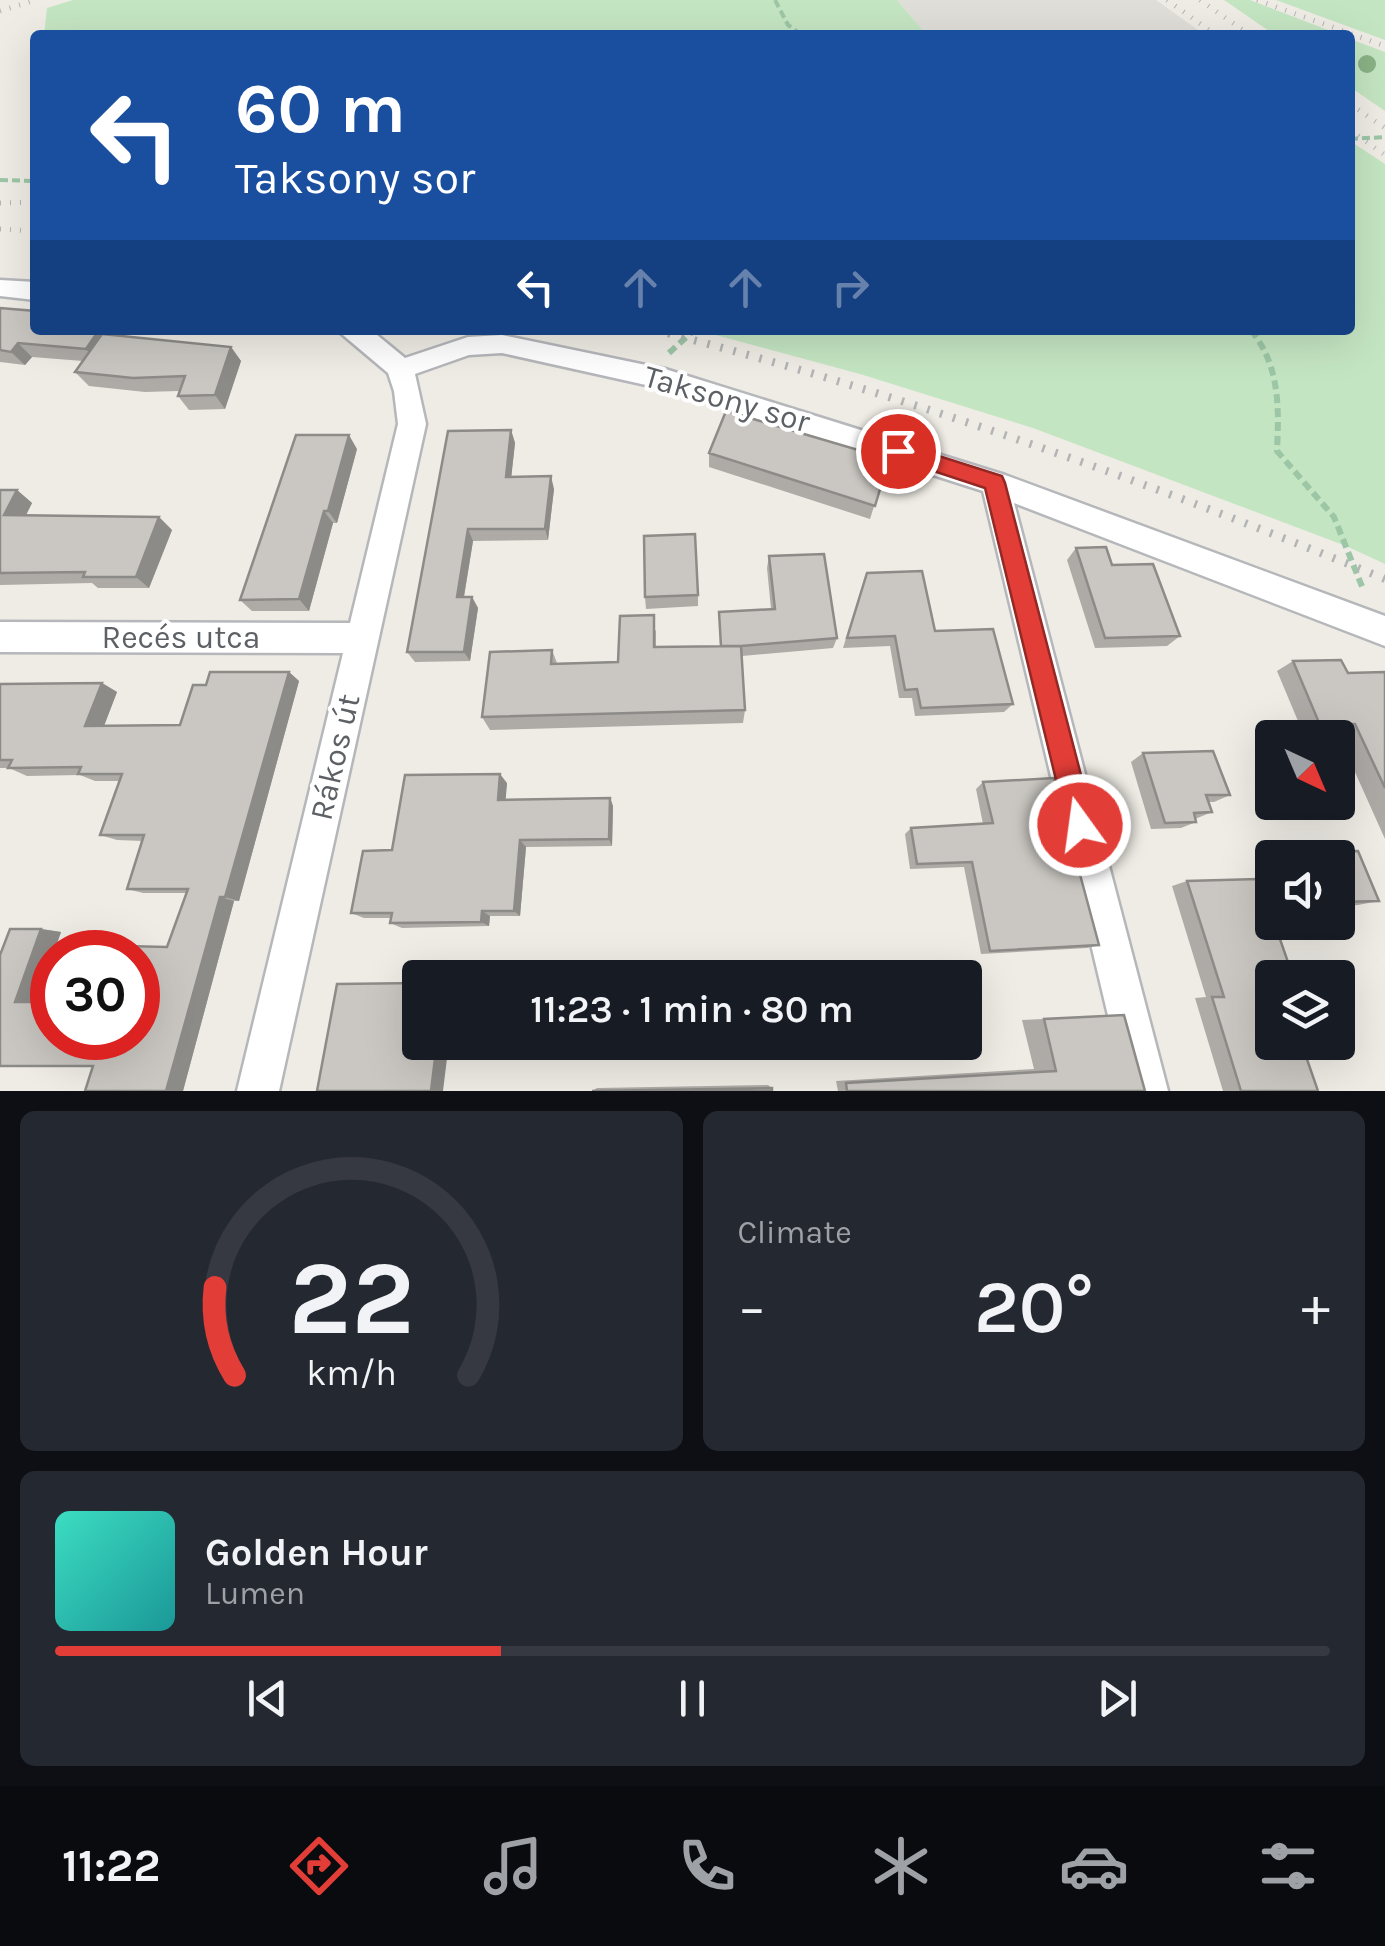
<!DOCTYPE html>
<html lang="en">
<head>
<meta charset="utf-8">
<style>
	body { margin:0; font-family:Karla,sans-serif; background:#242831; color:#f1f3f6; height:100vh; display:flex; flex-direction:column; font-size:38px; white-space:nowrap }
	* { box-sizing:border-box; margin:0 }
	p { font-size:32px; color:#9ea1a6 }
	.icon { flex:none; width:55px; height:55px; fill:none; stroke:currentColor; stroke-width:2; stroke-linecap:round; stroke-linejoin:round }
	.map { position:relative; height:1091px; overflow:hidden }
	.panel { display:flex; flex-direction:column; gap:20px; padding:20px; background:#0d0f14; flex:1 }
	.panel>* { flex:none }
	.hud { position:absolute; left:30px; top:30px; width:1325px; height:305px; border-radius:10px; box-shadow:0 10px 40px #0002; background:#1a4fa0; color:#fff; overflow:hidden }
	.needle { width:65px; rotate:136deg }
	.buttons { position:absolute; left:1255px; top:720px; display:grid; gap:20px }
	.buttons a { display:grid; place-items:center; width:100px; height:100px; border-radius:10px; background:#171b24; box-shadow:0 10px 40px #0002; font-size:50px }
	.speed { position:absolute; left:30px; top:930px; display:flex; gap:20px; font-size:50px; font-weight:700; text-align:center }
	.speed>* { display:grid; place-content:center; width:130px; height:130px; border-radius:50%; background:#171b24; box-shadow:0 10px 40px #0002; line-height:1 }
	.speed .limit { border:15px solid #d22; background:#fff; color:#111 }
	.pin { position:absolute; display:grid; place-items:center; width:85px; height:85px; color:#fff; margin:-42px; border:5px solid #fff; border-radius:50%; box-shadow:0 2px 10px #0007 }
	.me { position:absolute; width:110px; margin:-55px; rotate:346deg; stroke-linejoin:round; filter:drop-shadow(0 0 8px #0008) }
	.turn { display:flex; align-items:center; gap:35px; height:210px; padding:0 40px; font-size:45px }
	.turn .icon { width:130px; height:130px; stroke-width:2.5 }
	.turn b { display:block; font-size:70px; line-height:85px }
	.lanes { display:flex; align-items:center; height:95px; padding:0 40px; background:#0003; justify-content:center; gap:50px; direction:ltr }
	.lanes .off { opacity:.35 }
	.big { font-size:75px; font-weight:600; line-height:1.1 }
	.panel .widget { flex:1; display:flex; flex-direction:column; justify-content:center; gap:15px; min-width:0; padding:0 35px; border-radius:15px; background:#242831 }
	.panel .dial { align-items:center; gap:0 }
	.dial svg { height:260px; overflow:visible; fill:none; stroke:#363941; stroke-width:7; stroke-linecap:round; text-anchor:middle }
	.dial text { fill:#f1f3f6; stroke:none }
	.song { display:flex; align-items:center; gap:30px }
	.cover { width:120px; height:120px; border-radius:15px; background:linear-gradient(135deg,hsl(170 70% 55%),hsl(180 70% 35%)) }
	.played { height:10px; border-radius:5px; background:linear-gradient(90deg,#e23d37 35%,#363941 35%) }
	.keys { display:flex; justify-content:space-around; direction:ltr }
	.heat { display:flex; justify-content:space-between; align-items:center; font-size:55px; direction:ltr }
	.panel .tiles { flex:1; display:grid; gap:20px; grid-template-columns:1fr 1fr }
	.widget:last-child { grid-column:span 2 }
	.trip { position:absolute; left:402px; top:960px; width:580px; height:100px; border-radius:10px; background:#171b24; box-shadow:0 10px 40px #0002; font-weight:600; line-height:100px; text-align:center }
	.tabs { display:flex; height:160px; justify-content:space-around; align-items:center; background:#090b0e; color:#9ea1a6 }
	.tabs .icon { width:70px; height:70px }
	.tabs .on { color:#e23d37 }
	.tabs b { font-size:45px; color:#f1f3f6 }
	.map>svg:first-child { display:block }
	.industrial { fill:#e0ded9 }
	.green { fill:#c4e5c2 }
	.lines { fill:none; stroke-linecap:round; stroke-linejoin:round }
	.minor-casing { stroke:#b5b7bb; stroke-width:5 }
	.path-far1 { stroke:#9cc6a6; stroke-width:4; stroke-dasharray:8 4; stroke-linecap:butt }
	.path { stroke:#9cc6a6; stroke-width:6; stroke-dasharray:9 5; stroke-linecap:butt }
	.minor { fill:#fff; fill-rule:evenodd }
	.rail-far1 { stroke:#b3b4b5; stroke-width:5; stroke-dasharray:1 9; stroke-linecap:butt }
	.rail { stroke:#b3b4b5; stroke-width:8; stroke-dasharray:2.5 11; stroke-linecap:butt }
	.path-bridge { stroke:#9cc6a6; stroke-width:4; stroke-dasharray:8 4; stroke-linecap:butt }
	.tree { fill:#8ab186 }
	.wall { fill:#aeaba7 }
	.shaded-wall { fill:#8d8b88 }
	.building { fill:#cac7c2; stroke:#8d8b88; stroke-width:2.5 }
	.route { fill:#e23d37; stroke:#932824; stroke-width:2.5 }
	.labels { text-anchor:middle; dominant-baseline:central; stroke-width:8; stroke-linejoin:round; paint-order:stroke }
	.street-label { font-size:32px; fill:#5d6165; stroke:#fff }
</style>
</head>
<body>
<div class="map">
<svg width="1385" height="1091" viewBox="0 0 1385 1091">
	<rect width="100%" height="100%" fill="#efece5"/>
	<path class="industrial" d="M897,0H1156L1205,35H927Z"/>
	<path class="green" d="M73,0H897L927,35H44L47,8Z
		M1224,0H1250L1341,35H1275Z
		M1276,0H1385V40Z
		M1350,39L1385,52V111L1350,87Z
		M1350,141L1385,164V564L1346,546L1033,428L860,374L697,330H1350Z"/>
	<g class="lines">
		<g class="minor-casing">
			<path id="minor" d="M0,280L35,282V300L0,296Z
				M337,330H371L405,358L468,337L502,335L665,369L1005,475L1385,616V646L1014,503L1168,1091H1126L983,491L664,389L502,353L469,355L415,374L426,424L279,1091H237L343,653L0,652V622L350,623L398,424L394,391L388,373Z"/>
		</g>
		<path class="path-far1" d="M775,0L788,25L802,35
			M0,180L35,181"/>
		<path class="path" d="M1251,330C1280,366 1279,407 1277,451L1334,517L1363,589
			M669,353L694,330"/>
		<use href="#minor" class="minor"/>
		<path class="rail-far1" d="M1167,0L1216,35
			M1200,0L1250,35
			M1257,0L1385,46
			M0,11L36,0
			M1350,104L1385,128
			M1350,130L1385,155
			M0,203L35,202
			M0,229L35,231"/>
		<path class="rail" d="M655,330C905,394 1146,481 1385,579"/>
		<path class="path-bridge" d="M1350,139L1385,137"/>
	</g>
	<circle class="tree" cx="1367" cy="64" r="9"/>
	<path class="wall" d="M0,308L119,331L116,335L231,347L241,361L225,409L189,410L178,396L179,391L145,392L89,386L75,372L83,361L32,357L25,365L0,362Z
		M511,430L515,443L511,477L554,489L548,540L473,541L464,597H472L478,608L470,661L415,662L407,652Z
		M357,449L337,523H333L309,611H252L240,600Z
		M709,453L889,459L870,519L709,467Z
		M0,490H17L32,503L26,515L159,517L172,530L149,588H98L92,583L0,585Z
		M1076,548L1112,565L1180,636L1167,646L1095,648L1067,560Z
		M769,556L837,638L833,648L742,656L745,710L743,723L490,730L482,717L552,650L557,663L618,662L656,630V647L720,646L719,612L771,609L767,568Z
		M863,584L935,631L1013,704L1004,712L915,716L912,698H899L890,646L843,648Z
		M698,595V606L646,609L645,597Z
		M1293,661L1348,673L1385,672V839L1337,732L1303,733L1277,671Z
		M210,672H289L299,681L239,901H234L183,1091H85L93,1066H0V955L10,929H41L61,932L36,1002H52V1038H138V952H123L125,946L167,947L187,893H143L127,889L143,841L117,840L100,835L119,781H95L80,775L27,776L9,768H0V684L102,683L117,692L104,725H180L193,685H206Z
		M1143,753L1230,795L1214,802H1208L1212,812L1195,819L1196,822L1181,828L1151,829L1131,762Z
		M983,782L1099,945L1087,948L981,954L964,867L910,869L905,834L911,828L983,824L976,789Z
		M507,783L505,799L610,798L613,806L612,846L526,847L520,916H490L489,926L402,928L390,923L391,918H364L351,913L392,850Z
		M1358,851L1379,901L1358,905L1338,906V858H1274L1289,853Z
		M1187,881L1288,962L1273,964L1318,1091H1223L1195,998L1206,997L1172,886Z
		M1124,1015L1145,1091H838L836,1081L1034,1069L1022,1020Z
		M768,1085L772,1088L592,1091L597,1088Z"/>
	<path class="shaded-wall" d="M99,330H118L119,331L98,363L86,349Z
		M18,343L32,357L25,365L11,352Z
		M231,347L241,361L225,409L215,395Z
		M511,430L515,443L510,489L506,477Z
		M349,435L357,449L337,523L328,511Z
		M551,476L554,489L548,540L545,529Z
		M17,490L32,503L20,527L4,515Z
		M324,511L333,523L309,611L299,599Z
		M159,517L172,530L149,588L136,577Z
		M468,529L473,541L462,608L457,597Z
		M472,597L478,608L470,661L464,652Z
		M289,672L299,681L239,901L225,897Z
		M102,683L117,692L101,734L85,726Z
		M500,774L507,783L505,808L498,800Z
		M610,798L613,806L612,846L609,839Z
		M520,840L526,847L520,916L514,911Z
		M220,897L234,901L183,1091H166Z
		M482,911L490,916L489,926L481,922Z
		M41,929L61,932L36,1003L15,1002Z
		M437,1042H449L443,1091H431Z"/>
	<path class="building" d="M0,308L35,311V330H99L86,349L18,343L11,352L0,350Z
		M102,334L231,347L215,395L178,396L185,376L133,378L75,372Z
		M726,411L889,459L875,506L709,453Z
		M511,430L506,477L551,476L545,529H468L457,597H472L464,652H407L448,431Z
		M296,435H349L328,511H324L299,599L240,600Z
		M0,490H17L4,515L159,517L136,577H83L85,572L0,573Z
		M695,534L698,595L645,597L644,536Z
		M1106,547L1112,565L1153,564L1180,636L1105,638L1076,548Z
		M824,554L837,638L741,646H721L719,612L775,609L769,556Z
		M922,571L935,631L993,629L1013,704L921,708L917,689L905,690L895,636L847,638L867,573Z
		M654,615V647L741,646L745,710L482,717L490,652L552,650L551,664L618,662L620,616Z
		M1341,660L1348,673L1385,672V788L1355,724L1320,725L1293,661Z
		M210,672H289L225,897H220L166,1091H85L93,1066H0V955L10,929H41L15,1002H52V1038H138V952H123L125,946L167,947L188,889H127L144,835H100L122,774H78L81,767L8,768L12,760H0V684L102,683L85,726L180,725L193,685H206Z
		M1213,751L1230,795H1206L1212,812L1194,813L1196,822L1165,823L1143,753Z
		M500,774L498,800L610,798L609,839L520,840L514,911H482L481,922L390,923L392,913H351L363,851L392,850L405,775Z
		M1054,778L1099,945L990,951L972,862L917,864L911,828L993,823L983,782Z
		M1358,851L1379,901L1338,902V858H1291L1289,853Z
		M1258,879L1272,918V922H1274L1288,962L1273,963L1278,978H1272V1042H1301L1318,1091H1241L1212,997H1224L1187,881Z
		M420,983V1042H437L431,1091H317L337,984Z
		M1124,1015L1145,1091H847L846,1083L1056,1071L1044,1019Z
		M772,1088V1091H592Z"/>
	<path class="route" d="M898,443L1002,476L1005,483L1094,825L1090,835L1080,839L1071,835L1067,825L985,488L891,457L888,451Z"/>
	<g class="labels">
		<g class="street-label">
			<text transform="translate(727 399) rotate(16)">Taksony sor</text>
			<text x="181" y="637">Recés utca</text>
			<text transform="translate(335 757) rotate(-77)">Rákos út</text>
		</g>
	</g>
</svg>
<div class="buttons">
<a><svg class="needle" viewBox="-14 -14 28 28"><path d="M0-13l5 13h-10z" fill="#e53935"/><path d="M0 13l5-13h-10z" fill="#9ea1a6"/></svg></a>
<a><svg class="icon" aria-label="sound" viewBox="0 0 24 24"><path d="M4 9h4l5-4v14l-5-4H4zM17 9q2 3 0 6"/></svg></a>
<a><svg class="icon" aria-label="layers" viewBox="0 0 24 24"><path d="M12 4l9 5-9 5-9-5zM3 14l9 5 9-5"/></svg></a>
</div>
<div class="speed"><div class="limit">30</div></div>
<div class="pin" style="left:898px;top:451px;background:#d93025"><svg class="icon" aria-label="arrive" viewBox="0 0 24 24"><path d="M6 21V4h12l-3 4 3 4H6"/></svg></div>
<svg class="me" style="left:1080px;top:825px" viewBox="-20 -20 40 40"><circle r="17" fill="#e23d37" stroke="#fff" stroke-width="3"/><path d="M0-11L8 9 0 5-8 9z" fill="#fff"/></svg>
<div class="trip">11:23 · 1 min · 80 m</div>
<div class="hud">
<div class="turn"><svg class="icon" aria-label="left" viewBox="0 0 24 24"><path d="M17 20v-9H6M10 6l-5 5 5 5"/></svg><div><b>60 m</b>Taksony sor</div></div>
<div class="lanes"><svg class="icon" aria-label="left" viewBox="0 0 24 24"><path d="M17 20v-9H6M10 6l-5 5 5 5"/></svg><svg class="icon off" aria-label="ahead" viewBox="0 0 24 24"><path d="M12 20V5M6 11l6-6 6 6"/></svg><svg class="icon off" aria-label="ahead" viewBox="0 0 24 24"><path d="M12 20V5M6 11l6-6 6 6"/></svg><svg class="icon off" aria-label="right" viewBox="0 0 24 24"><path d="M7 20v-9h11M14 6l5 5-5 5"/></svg></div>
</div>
</div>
<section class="panel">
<div class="tiles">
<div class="widget dial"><svg viewBox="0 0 100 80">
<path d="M14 69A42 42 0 1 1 86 69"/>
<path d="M14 69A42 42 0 0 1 8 42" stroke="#e23d37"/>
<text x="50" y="56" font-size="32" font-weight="700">22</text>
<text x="50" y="72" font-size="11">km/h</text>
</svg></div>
<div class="widget"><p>Climate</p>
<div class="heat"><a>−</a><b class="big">20°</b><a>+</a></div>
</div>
<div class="widget">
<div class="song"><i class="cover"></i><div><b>Golden Hour</b><p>Lumen</p></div></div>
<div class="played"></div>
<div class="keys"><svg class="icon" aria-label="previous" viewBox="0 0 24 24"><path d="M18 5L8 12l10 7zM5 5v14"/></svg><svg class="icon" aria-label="pause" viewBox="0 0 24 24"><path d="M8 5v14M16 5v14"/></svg><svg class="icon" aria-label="next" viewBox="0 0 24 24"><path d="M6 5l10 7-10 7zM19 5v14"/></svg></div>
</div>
</div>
</section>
<nav class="tabs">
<b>11:22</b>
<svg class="icon on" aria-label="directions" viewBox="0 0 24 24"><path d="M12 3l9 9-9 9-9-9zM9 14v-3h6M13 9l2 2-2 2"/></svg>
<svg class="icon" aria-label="music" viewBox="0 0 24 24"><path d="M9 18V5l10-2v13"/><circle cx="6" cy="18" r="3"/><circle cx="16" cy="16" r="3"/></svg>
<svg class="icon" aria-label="phone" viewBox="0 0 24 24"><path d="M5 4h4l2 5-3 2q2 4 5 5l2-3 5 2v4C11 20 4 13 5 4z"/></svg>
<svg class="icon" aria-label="climate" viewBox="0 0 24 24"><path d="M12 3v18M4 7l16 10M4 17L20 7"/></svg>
<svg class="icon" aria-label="car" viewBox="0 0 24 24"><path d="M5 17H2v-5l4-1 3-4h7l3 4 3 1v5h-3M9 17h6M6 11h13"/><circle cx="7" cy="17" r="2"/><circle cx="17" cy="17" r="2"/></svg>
<svg class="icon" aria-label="filters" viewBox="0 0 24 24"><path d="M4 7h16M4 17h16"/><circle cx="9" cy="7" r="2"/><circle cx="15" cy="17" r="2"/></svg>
</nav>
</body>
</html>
